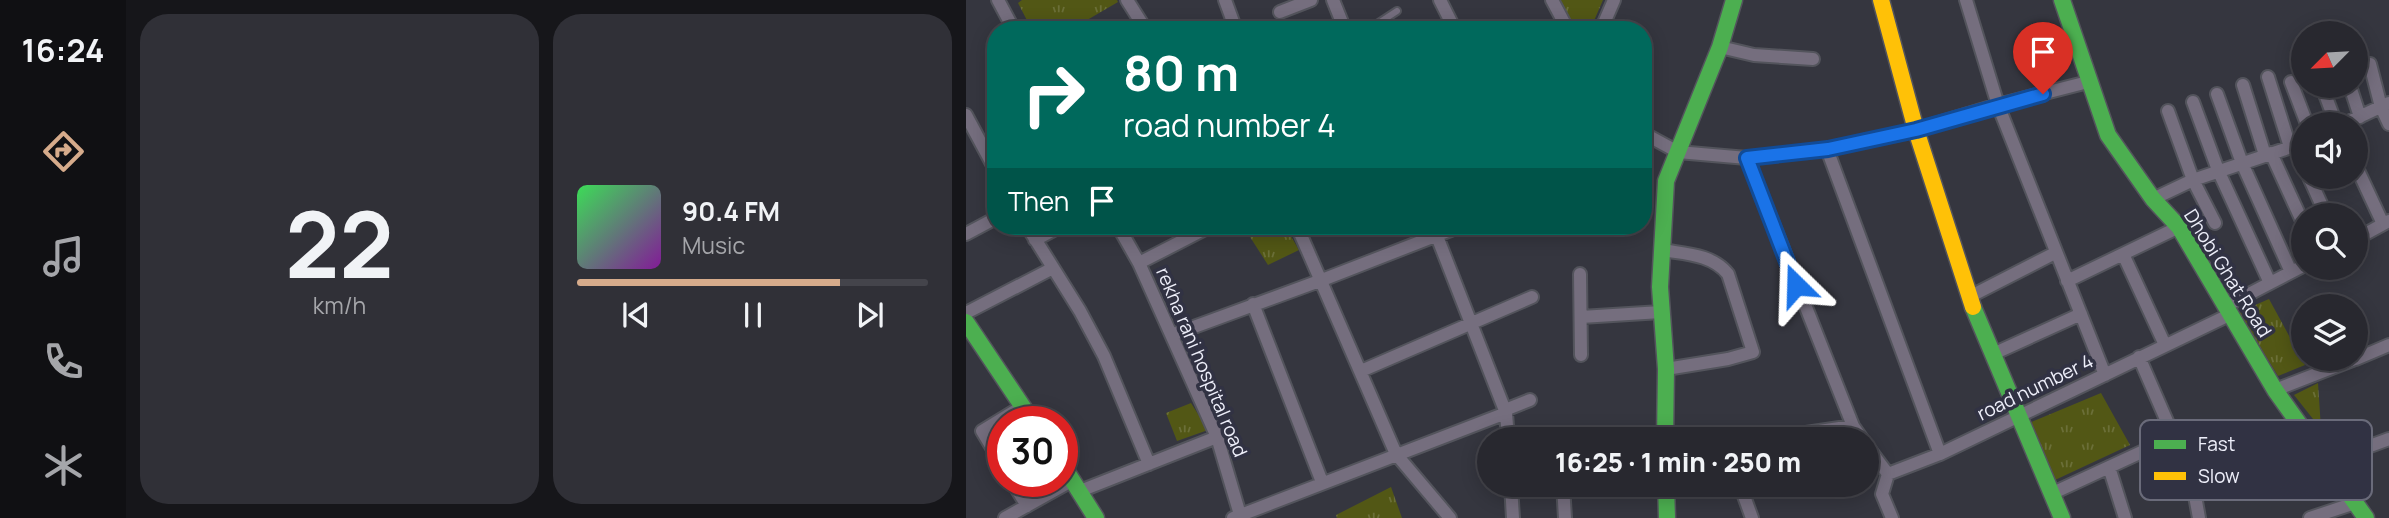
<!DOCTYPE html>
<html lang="en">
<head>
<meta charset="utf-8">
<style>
	body { margin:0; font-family:Manrope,sans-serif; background:#303037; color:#f1f3f6; height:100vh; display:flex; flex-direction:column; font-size:26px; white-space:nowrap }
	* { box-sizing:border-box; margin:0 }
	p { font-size:23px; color:#a5a6aa }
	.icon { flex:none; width:38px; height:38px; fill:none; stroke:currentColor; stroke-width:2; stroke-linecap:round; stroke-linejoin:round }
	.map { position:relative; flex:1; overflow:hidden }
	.sheet { display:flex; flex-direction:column; gap:14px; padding:14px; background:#16161a; width:840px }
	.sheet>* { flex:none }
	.banner { position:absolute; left:21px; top:21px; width:665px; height:214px; border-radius:28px; box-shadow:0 4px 18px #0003,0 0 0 2px #44444b; background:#00695c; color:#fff; overflow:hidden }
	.needle { width:46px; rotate:246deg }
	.buttons { position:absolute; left:1325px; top:21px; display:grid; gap:14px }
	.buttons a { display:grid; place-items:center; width:77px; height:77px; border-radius:50%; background:#28282f; box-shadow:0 4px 18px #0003,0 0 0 2px #44444b; font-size:35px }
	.speed { position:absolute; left:21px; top:406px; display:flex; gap:14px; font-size:35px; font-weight:700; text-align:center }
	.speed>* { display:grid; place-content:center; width:91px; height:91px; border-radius:50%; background:#28282f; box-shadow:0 4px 18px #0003,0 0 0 2px #44444b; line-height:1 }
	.speed .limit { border:10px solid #d22; background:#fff; color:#111 }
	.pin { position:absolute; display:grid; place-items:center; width:60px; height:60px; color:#fff; margin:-72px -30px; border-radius:50% 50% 50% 0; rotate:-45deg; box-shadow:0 0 7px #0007 }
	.pin .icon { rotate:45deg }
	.me { position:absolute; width:77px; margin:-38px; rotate:338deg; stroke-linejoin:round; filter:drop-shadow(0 0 5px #0008) }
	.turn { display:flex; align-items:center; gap:24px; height:147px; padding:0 21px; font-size:32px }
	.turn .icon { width:91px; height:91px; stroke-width:2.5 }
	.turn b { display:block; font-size:49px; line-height:60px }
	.then { display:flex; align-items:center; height:66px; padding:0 21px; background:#0003; gap:14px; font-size:26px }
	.sheet .card { flex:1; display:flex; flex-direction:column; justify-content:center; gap:10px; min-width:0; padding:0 24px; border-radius:28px; background:#303037 }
	.sheet .dial { align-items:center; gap:0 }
	.dial b { font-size:91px; line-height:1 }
	.song { display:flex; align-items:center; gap:21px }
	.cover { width:84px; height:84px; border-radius:10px; background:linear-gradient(135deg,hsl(130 70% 55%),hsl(290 70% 35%)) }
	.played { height:7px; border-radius:4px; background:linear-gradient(90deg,#d6ab8b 75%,#44444b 75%) }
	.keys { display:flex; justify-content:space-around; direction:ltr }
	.sheet .tiles { flex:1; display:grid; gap:14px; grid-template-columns:repeat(2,1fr) }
	.trip { position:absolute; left:511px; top:427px; width:402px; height:70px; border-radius:35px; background:#28282f; box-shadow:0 4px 18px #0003,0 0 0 2px #44444b; font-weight:800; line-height:70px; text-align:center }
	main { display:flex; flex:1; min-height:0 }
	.tabs { display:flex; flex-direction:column; width:126px; justify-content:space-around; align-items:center; background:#101013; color:#a5a6aa }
	.tabs .icon { width:49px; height:49px }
	.tabs .current { color:#d6ab8b }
	.tabs b { font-size:32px; color:#f1f3f6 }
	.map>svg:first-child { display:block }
	.park { fill:url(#park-tufts) }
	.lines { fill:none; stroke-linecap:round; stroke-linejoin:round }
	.lane-casing { stroke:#53545c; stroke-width:10 }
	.street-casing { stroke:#53545c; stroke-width:16 }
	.fast-casing { stroke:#53545c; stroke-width:19 }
	.slow-casing { stroke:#53545c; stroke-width:19 }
	.lane { stroke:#756e7e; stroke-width:6 }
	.street { stroke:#756e7e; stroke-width:12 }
	.fast { stroke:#4caf50; stroke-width:16 }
	.slow { stroke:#ffc107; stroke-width:16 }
	.route-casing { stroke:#114b97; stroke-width:18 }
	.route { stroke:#1a73e8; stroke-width:12 }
	.labels { text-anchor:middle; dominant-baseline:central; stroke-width:7; stroke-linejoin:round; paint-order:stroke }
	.street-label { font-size:19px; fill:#eeeffa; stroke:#313243 }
	.key { fill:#313243; stroke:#6a6b7a; stroke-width:2 }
	.key-label { font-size:19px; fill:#eeeffa }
</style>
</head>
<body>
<main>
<nav class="tabs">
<b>16:24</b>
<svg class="icon current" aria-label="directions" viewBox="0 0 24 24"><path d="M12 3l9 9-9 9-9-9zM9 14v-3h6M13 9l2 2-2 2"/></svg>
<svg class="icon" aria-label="music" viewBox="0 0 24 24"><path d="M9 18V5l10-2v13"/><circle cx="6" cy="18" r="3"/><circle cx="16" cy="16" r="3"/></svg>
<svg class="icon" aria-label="phone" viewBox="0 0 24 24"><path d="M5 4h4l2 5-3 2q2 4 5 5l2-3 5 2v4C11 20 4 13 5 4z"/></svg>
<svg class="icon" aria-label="climate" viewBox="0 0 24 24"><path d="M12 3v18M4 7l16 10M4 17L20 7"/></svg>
</nav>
<section class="sheet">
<div class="tiles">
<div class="card dial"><b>22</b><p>km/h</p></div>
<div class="card">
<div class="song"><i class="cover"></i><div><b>90.4 FM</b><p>Music</p></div></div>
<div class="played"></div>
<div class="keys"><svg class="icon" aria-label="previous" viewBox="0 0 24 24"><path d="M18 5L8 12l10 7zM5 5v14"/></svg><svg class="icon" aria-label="pause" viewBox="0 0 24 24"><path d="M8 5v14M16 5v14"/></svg><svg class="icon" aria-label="next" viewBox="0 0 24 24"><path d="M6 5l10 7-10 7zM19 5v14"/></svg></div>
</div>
</div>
</section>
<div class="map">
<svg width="1423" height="518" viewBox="0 0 1423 518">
	<defs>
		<pattern id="park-tufts" width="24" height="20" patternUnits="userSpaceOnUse" patternTransform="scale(1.75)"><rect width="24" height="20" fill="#525715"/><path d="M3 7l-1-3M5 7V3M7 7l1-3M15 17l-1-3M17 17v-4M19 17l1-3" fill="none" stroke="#6b6f38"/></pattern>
	</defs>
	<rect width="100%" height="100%" fill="#35363f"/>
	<path class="park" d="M56,0H151L152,2L104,30H66L52,3Z
		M593,0H637L624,30H609Z
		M277,226H319L333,250L302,265Z
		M1303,299L1339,365L1312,376L1273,312Z
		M1352,383L1355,429L1328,395Z
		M1135,393L1164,445L1089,480L1063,423Z
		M225,403L242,430L211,441L200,413Z
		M425,487L436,518H371L370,515Z"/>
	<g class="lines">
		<g class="lane-casing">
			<path id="lane" d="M402,30L431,11"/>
		</g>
		<g class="street-casing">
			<path id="street" d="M32,0L48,30
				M161,0L180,30
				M259,0L270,30
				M367,0L379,30
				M474,0L489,30
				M586,0L602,30
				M1000,0L1032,105L1139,375
				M314,12L345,0
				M635,30L648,0
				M754,47L788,55L847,59
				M1404,64L1415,107L1423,124
				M1302,77L1324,147
				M1325,82L1341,124
				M1277,85L1299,155
				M1356,86L1370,124
				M1384,86L1394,117
				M1251,94L1276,163L1325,272
				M1227,102L1252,170L1304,283
				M1202,111L1227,180L1249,223
				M0,115L30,171
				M1378,124L1423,103
				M677,133L712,152L781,158L861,149L950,130L1032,105L1122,82
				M1330,145L1337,162
				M861,149L974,454
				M1305,153L1337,223
				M781,158L887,426
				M1390,166L1417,224
				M1343,177L1360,215
				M1187,199L1227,180L1337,143
				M61,226L114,311L138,356L183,464
				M152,226L173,263L251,437L275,518
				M331,226L430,454L484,518
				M467,226L540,413L542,439
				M0,234L30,218
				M1390,239L1423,221
				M69,240L95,226
				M696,250C719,254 746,254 762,274L787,352L762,359L700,369
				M1157,254L1199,345
				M173,263L245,226
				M614,274L615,355
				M1101,281L1213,227
				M1003,297L1089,253
				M287,304L356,482
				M1260,306L1337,266
				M0,313L87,268
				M615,317L695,312
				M206,335L356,280L495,226
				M1027,354L1115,314
				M1173,357L1226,479L1233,518
				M1390,359L1423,345
				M395,371L566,297
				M1309,390L1389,359
				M539,410L564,400
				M799,439L887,426L896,439
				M901,446L922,474L974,454L1263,315
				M1360,462L1423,439
				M37,466L16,431L57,406
				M1143,467L1159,518
				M922,474L916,494L926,518
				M1226,479L1338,428
				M46,481L61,506
				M545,485L547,518
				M597,485L599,518
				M774,485L786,518
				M858,485L859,488
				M114,491L251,437
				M1087,493L1208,437
				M39,518L107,480
				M267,518L540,413
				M1344,518L1389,503"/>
		</g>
		<g class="fast-casing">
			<path id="fast" d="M1096,0L1142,135L1187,199L1213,227L1309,390L1400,518
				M1007,307L1096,518
				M0,322L67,422
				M699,439L700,369L694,287L700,181L754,47L768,0
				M96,464L130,518
				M700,485L701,518"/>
		</g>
		<g class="slow-casing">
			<path id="slow" d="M915,0L950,130L1007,307"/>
		</g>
		<use href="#lane" class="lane"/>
		<use href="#street" class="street"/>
		<use href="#fast" class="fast"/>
		<use href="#slow" class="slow"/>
	</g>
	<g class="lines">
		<g class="route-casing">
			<path id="route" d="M830,285L781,158L862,149L950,130L1077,94"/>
		</g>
		<use href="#route" class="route"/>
	</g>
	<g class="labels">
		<g class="street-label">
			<text transform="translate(1262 273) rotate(58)">Dhobi Ghat Road</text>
			<text transform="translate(236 362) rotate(67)">rekha rani hospital road</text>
			<text transform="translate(1069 387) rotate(-26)">road number 4</text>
		</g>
	</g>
	<rect x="1174" y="420" width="232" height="80" rx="10" class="key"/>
	<rect x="1188" y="440" width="32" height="9" fill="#4caf50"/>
	<rect x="1188" y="472" width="32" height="8" fill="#ffc107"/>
	<g class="key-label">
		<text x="1232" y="451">Fast</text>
		<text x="1232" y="483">Slow</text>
	</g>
</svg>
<div class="buttons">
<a><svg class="needle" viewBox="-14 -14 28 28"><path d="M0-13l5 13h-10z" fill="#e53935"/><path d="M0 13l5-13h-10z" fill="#a5a6aa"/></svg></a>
<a><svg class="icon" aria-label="sound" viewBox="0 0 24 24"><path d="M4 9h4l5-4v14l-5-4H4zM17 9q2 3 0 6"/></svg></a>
<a><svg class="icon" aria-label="search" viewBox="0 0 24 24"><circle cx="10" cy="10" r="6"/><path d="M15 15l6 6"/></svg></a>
<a><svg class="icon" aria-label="layers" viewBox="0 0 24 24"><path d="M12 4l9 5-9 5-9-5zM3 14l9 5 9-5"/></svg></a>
</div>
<div class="speed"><div class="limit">30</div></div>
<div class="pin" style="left:1077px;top:94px;background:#d93025"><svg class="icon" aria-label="arrive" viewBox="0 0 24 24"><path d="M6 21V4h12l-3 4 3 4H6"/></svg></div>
<svg class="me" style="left:830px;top:285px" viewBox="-20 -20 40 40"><path d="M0-17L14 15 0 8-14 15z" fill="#1a73e8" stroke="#fff" stroke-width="4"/></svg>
<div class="trip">16:25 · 1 min · 250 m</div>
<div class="banner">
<div class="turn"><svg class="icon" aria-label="right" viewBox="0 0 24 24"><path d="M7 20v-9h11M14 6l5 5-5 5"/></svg><div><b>80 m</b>road number 4</div></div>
<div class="then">Then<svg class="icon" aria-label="arrive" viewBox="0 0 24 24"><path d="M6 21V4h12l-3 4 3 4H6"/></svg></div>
</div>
</div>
</main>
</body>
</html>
